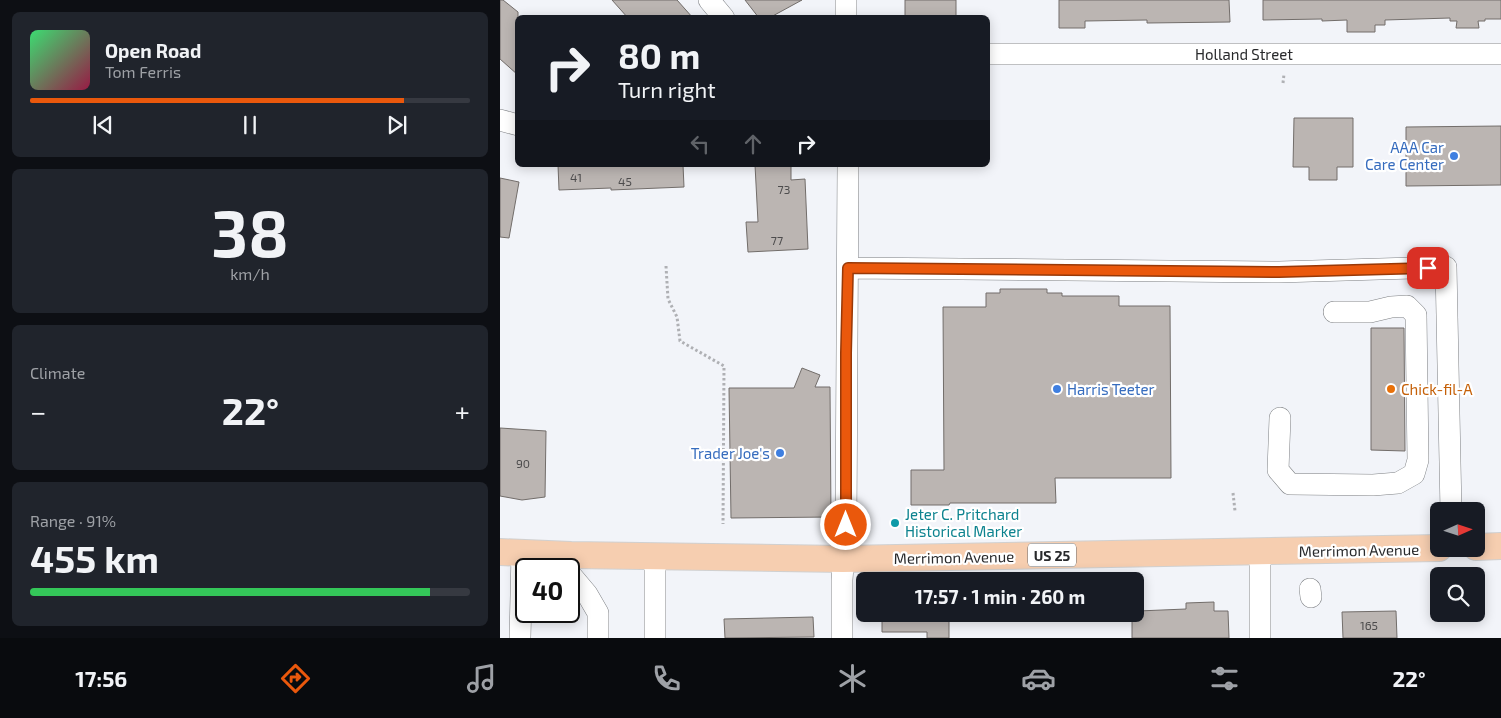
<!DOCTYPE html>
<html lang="en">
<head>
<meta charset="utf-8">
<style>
	body { margin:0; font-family:"Exo 2",sans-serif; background:#20242c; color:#f1f3f6; height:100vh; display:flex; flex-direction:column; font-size:19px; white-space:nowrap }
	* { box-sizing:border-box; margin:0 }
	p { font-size:16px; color:#9ea1a6 }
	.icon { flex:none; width:28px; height:28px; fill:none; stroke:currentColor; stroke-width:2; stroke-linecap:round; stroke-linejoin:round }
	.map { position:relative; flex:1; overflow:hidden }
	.drawer { display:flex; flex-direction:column; gap:12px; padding:12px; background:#0d0f14; width:500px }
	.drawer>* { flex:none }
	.hud { position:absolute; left:15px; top:15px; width:475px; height:152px; border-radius:8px; box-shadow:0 2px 12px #0003; background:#171b24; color:#f1f3f6; overflow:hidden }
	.needle { width:32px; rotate:87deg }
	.tools { position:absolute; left:930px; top:502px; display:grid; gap:10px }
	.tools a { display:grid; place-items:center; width:55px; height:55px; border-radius:8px; background:#171b24; box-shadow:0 2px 12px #0003; font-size:25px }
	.speed { position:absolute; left:15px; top:558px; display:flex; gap:10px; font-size:25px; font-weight:700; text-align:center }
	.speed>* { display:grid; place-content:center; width:65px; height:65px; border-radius:50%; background:#171b24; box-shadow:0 2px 12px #0003; line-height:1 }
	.speed .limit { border:2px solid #111; border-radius:8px; background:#fff; color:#111 }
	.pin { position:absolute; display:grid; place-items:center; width:42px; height:42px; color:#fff; margin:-21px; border-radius:10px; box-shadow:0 2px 8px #0006 }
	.me { position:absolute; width:55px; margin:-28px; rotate:0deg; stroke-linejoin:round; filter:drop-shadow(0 0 4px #0008) }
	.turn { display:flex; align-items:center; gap:18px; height:105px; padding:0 20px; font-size:22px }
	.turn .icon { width:65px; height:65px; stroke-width:2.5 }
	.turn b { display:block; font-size:35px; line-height:42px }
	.lanes { display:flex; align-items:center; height:48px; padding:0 20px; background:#0003; justify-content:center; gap:25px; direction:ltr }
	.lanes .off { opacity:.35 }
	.big { font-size:38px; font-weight:700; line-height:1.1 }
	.drawer .card { flex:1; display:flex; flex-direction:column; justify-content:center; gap:8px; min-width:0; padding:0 18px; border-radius:8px; background:#20242c }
	.drawer .dial { align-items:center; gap:0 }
	.dial b { font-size:65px; line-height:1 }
	.song { display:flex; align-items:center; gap:15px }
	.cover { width:60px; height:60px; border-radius:8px; background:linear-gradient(135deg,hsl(140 70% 55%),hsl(340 70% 35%)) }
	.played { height:5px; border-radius:2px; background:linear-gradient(90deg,#ea580c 85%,#363941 85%) }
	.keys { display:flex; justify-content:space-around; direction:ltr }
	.heat { display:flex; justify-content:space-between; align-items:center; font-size:28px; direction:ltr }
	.charge { height:8px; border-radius:4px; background:linear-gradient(90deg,#34c759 91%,#363941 0) }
	.trip { position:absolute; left:356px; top:572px; width:288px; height:50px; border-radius:8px; background:#171b24; box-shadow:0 2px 12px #0003; font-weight:700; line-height:50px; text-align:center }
	.dock { display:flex; height:80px; justify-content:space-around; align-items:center; background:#090b0e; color:#9ea1a6 }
	.dock .icon { width:35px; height:35px }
	.dock .active { color:#ea580c }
	.dock b { font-size:22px; color:#f1f3f6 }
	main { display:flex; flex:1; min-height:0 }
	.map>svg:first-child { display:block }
	.building { fill:#bbb5b2; stroke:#726d6a }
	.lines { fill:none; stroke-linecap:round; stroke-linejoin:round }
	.minor-casing { stroke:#7e8084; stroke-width:22 }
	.major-casing { stroke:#d0d0d0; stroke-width:28 }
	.path { stroke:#afb0b4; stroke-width:3; stroke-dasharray:2.5 2.5; stroke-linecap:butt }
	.minor { stroke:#fff; stroke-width:21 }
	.major { stroke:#f6ceb0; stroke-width:26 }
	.route-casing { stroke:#983908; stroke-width:12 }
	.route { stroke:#ea580c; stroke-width:9 }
	.shop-dot { fill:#3f7fe0; stroke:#fff; stroke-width:2 }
	.food-dot { fill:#e8710a; stroke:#fff; stroke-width:2 }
	.culture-dot { fill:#0f9aa8; stroke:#fff; stroke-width:2 }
	.labels { text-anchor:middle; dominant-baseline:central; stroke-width:4.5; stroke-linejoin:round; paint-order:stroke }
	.number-label { font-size:12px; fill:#4d4c4d }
	.shield { fill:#fff; stroke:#68696b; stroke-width:1 }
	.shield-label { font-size:14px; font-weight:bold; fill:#28292b }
	.street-label { font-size:15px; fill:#28292b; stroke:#fff }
	.shop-label { font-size:15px; fill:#366cbe; stroke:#fff; text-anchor:end }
	.food-label { font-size:15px; fill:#c56008; stroke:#fff; text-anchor:start }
	.culture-label { font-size:15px; fill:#0d838f; stroke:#fff; text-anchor:start }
</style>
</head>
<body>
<main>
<section class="drawer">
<div class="card">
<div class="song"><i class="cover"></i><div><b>Open Road</b><p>Tom Ferris</p></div></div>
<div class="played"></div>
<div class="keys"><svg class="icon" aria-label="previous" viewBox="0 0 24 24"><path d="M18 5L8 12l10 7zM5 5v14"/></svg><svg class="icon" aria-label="pause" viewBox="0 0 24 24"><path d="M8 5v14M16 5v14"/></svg><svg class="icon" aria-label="next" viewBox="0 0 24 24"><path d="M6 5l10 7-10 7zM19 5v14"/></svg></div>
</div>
<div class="card dial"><b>38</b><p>km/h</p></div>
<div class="card"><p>Climate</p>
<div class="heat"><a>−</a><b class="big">22°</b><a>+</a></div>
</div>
<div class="card"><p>Range · 91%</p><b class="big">455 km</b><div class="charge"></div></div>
</section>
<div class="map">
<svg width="1001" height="638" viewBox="0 0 1001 638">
	<rect width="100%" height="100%" fill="#f2f4f9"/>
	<path class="building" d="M0,0H3L18,12V75L0,59Z
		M112,0H177L193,18H128Z
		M245,0H302L269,18H259Z
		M405,0H456V18H405Z
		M559,0H729L730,22L647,23V20L585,21V28H559Z
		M763,0H1001V19H985V21H978L979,28H956L957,21H950V18L885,20V25H875V32H847V20L822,21V19L763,20Z
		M794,118H853V167H837V180H809V167H793Z
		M1001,126V185L906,186V127Z
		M58,165H183L184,187L111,190V188L59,190Z
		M255,165H291V180L305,179L308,249L248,252L246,222H258Z
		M0,178L19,182L9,238L0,237Z
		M500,289H547V293H562V296H619V306H670L671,478H555L556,503H450L449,505H411V470H444L443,307H486V293H500Z
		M871,328H904L905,451L871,450Z
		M302,368L320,375L315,387H330L331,517L231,518L229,388H294Z
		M0,428L46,431L45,497L22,500L0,496Z
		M714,602V611H728L729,638H632V616H638V611L686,609V603Z
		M896,611L897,638H843L842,612Z
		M382,614H449V638H427V632H382Z
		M313,617L314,637L225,638L224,619Z"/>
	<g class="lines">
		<g class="minor-casing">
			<path id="minor" d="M209,0L224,18
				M346,0V18
				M488,54H1001
				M0,120L18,125
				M348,268L779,272L946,267L951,511
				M780,418L778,470L790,484L873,485L898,483L914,474L918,460L916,315L907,306L891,307L870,312H834
				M760,552V638
				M155,556V638
				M71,575L87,594L98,613V638
				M810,589L811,597
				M20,638L22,553
				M342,638V580L346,525L348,165"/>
		</g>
		<g class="major-casing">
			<path id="major" d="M976,547L1001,546
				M0,552L71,555L343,559L939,548"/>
		</g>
		<path class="path" d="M783,83L784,74
			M166,266L168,299L177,317L180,341L224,366L223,524
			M733,493L735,511"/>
		<use href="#minor" class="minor"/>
		<use href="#major" class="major"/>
	</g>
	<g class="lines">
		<g class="route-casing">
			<path id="route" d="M346,525V353L348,268L779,272L928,268"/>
		</g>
		<use href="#route" class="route"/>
	</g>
	<g class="shop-dot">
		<circle cx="954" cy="156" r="5"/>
		<circle cx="557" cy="389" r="5"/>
		<circle cx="280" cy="453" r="5"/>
	</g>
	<circle class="food-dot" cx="891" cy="389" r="5"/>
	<circle class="culture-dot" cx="395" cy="523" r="5"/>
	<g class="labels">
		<g class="number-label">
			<text x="76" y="177">41</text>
			<text x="125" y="181">45</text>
			<text x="284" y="189">73</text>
			<text x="277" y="240">77</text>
			<text x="23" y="463">90</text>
			<text x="869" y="625">165</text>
		</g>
		<rect class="shield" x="528" y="543.5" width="48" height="23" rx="4"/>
		<g class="shield-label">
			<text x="552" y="555">US 25</text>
		</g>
		<g class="street-label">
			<text x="744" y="54">Holland Street</text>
			<text transform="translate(859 550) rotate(-1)">Merrimon Avenue</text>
			<text transform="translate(454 557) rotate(-1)">Merrimon Avenue</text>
		</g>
		<g class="shop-label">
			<text x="944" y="147">AAA Car<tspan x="944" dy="17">Care Center</tspan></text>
			<text x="567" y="389" text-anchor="start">Harris Teeter</text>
			<text x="270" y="453">Trader Joe's</text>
		</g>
		<g class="food-label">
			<text x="901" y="389">Chick-fil-A</text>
		</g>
		<g class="culture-label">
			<text x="405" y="514">Jeter C. Pritchard<tspan x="405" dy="17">Historical Marker</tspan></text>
		</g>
	</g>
</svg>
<div class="tools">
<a><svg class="needle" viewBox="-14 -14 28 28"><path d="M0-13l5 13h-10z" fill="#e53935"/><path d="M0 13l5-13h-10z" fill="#9ea1a6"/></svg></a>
<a><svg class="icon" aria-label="search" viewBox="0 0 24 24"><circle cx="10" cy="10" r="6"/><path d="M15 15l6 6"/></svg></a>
</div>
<div class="speed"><div class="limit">40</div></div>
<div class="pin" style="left:928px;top:268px;background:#d93025"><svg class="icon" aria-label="arrive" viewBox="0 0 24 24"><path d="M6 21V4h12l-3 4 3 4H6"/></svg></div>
<svg class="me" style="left:346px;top:525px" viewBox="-20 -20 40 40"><circle r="17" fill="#ea580c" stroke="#fff" stroke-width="3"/><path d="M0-11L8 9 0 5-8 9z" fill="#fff"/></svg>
<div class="trip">17:57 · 1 min · 260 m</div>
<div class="hud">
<div class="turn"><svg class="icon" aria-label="right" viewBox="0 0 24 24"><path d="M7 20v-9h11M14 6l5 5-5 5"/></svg><div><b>80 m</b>Turn right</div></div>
<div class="lanes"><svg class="icon off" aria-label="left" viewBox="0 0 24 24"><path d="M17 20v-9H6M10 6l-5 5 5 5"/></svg><svg class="icon off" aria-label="ahead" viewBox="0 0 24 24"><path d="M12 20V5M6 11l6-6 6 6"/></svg><svg class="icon" aria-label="right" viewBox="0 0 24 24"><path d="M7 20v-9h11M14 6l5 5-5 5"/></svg></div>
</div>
</div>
</main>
<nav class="dock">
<b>17:56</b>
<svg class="icon active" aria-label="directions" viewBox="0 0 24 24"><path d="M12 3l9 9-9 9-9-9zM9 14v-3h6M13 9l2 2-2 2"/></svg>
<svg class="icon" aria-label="music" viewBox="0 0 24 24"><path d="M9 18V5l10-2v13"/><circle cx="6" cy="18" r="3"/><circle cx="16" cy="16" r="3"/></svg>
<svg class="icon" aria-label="phone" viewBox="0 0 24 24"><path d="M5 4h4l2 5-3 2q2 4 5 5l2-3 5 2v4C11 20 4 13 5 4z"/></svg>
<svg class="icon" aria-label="climate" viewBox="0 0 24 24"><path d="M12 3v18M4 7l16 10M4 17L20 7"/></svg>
<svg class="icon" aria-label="car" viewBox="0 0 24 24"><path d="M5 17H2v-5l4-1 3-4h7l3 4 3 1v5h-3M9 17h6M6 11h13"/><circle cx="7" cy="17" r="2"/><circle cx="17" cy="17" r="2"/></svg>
<svg class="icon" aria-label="filters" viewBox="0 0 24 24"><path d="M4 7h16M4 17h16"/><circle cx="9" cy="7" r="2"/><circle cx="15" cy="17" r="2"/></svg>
<b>22°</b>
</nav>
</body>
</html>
